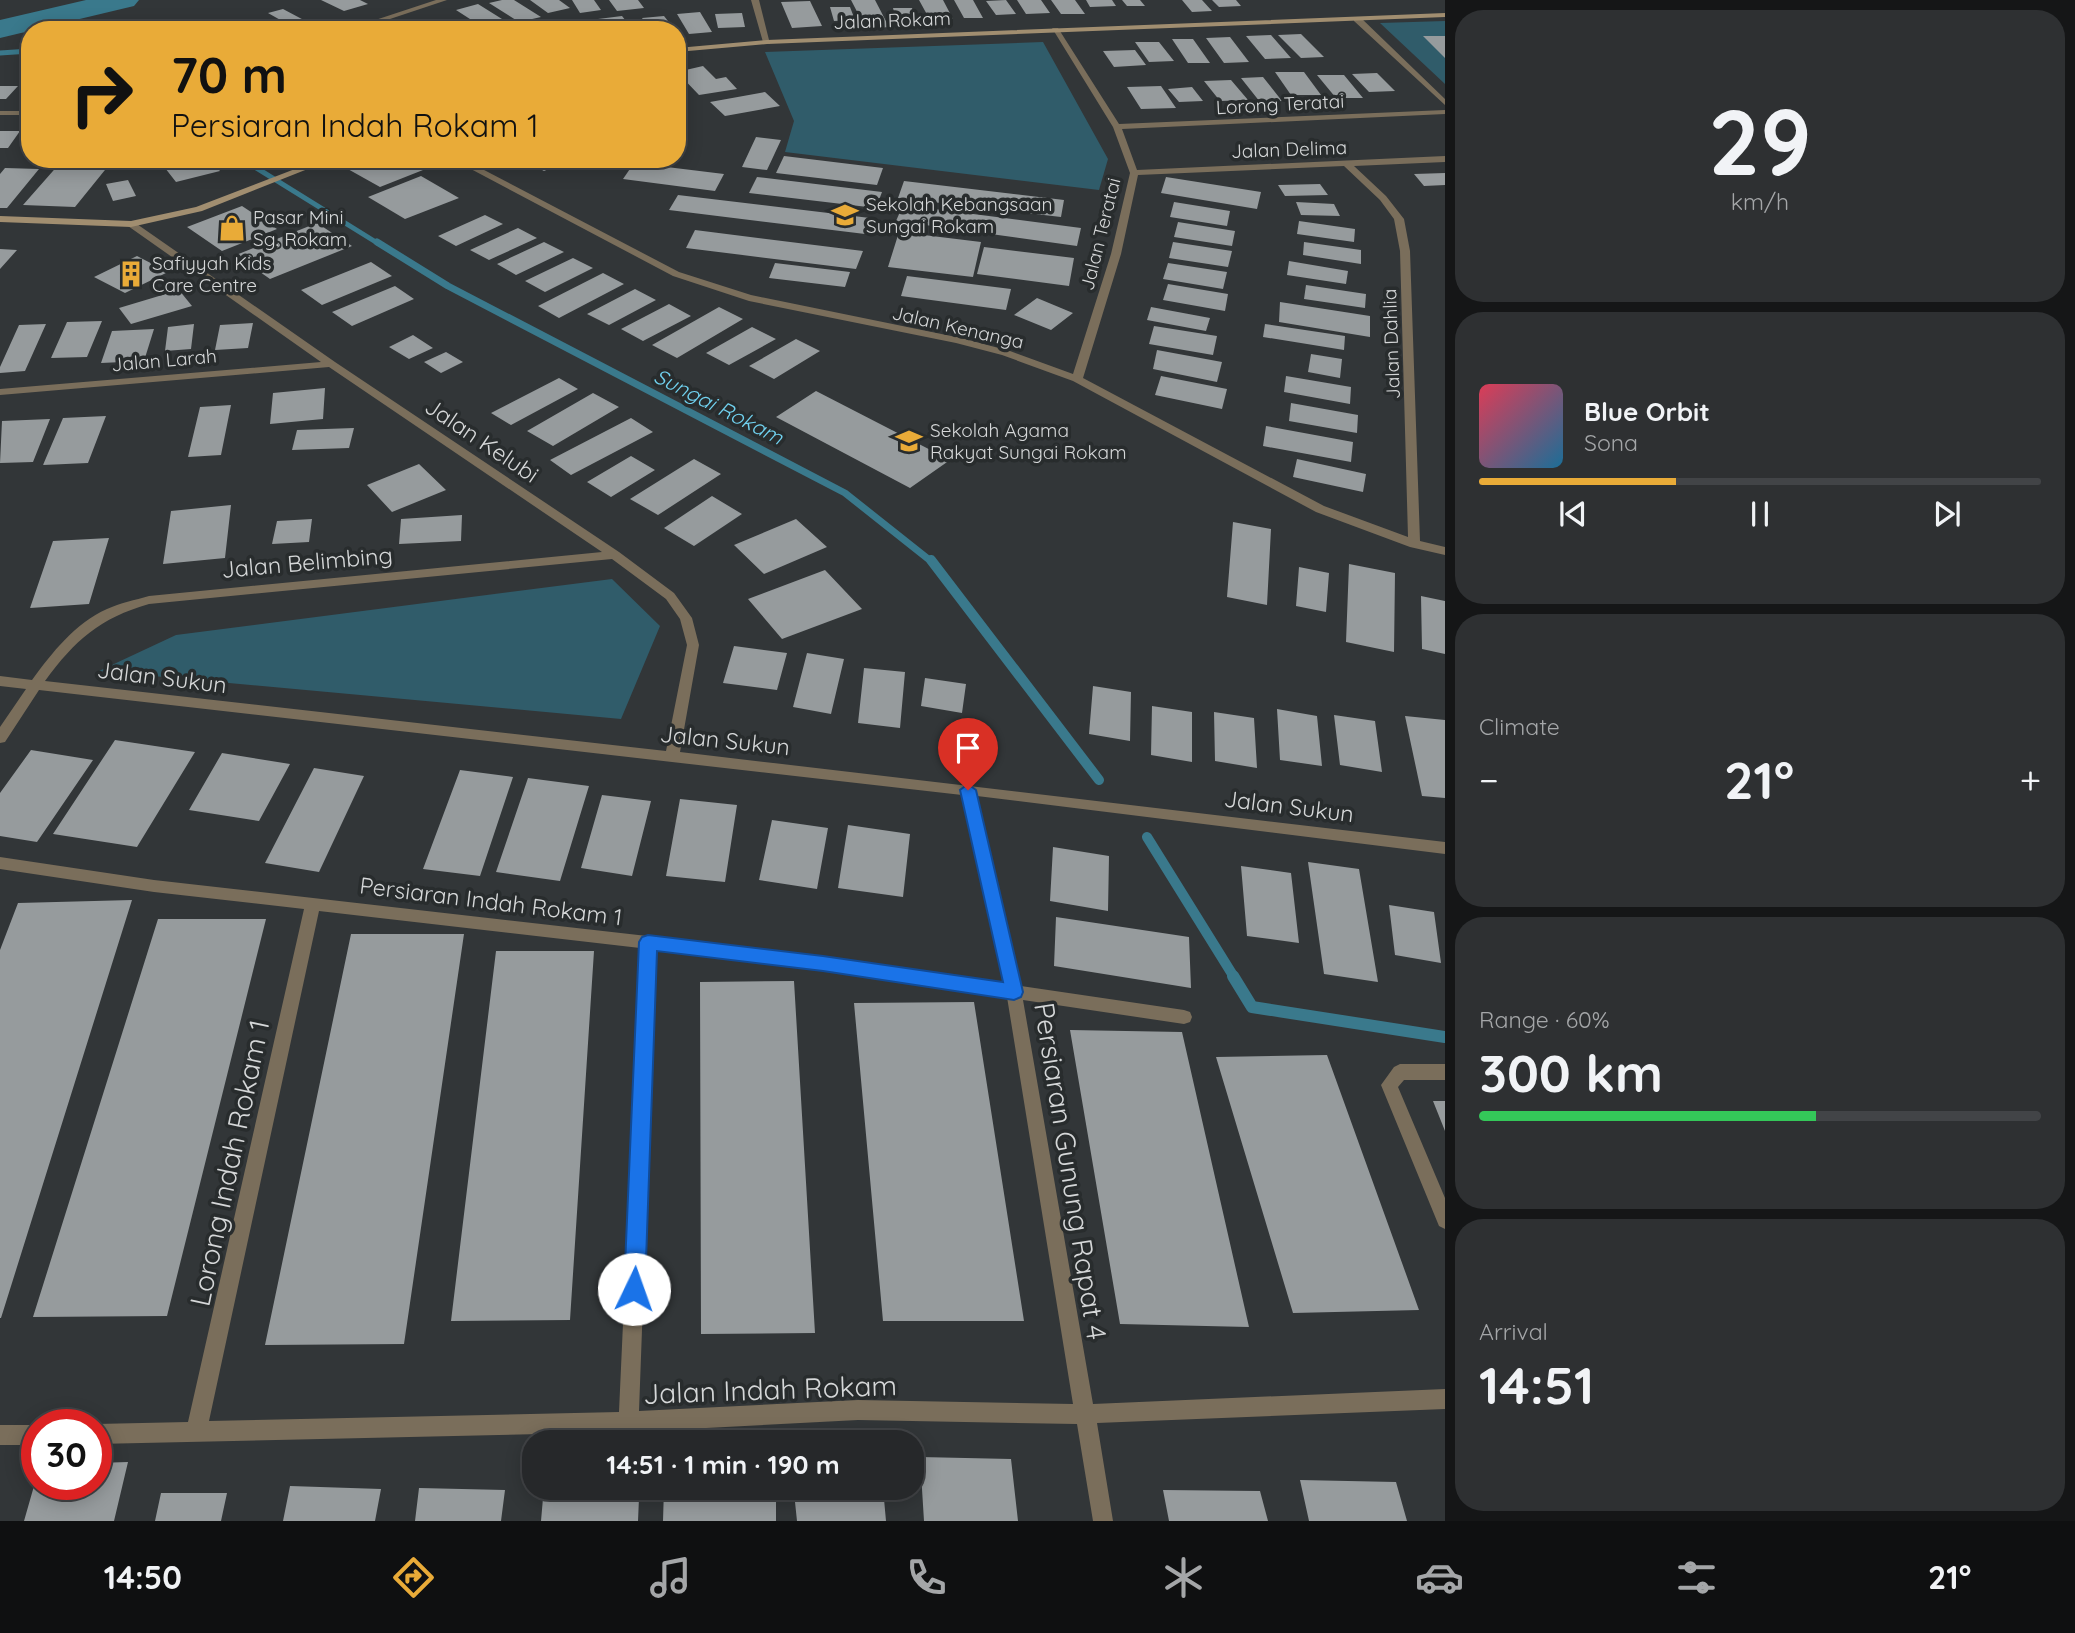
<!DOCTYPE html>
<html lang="en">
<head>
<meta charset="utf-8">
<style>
	body { margin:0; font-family:Quicksand,sans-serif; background:#2e3032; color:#f1f3f6; height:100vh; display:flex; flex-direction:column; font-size:26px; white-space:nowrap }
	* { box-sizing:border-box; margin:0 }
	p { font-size:23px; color:#a4a6a8 }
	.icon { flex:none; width:38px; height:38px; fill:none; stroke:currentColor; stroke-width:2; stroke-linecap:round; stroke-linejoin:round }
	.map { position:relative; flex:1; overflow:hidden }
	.drawer { display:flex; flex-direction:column; gap:10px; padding:10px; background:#151617; width:630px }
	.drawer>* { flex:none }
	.hud { position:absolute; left:21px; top:21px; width:665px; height:147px; border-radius:28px; box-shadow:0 4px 18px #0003,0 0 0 2px #424447; background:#e9ab38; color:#111; overflow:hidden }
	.speed { position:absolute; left:21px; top:1409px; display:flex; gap:14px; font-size:35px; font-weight:700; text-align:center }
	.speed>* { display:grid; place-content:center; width:91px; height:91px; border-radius:50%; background:#26282a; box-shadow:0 4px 18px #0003,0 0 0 2px #424447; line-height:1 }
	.speed .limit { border:10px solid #d22; background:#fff; color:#111 }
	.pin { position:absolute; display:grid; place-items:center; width:60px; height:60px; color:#fff; margin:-72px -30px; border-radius:50% 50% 50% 0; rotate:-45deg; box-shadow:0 0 7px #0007 }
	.pin .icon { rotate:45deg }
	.me { position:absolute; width:77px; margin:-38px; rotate:3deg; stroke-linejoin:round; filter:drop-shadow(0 0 5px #0008) }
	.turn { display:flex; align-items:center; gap:24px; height:147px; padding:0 35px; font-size:32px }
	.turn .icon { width:91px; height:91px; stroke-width:2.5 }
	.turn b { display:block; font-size:49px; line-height:60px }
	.big { font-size:52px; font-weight:700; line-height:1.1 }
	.drawer .tile { flex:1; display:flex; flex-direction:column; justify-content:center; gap:10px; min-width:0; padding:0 24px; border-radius:28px; background:#2e3032 }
	.drawer .dial { align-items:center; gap:0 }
	.dial b { font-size:91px; line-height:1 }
	.song { display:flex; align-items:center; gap:21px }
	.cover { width:84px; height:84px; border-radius:10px; background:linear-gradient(135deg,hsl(350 70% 55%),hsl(200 70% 35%)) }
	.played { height:7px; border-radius:4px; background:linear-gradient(90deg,#e9ab38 35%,#424447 35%) }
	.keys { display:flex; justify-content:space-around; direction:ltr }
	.heat { display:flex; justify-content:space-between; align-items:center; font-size:38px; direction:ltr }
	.charge { height:10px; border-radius:5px; background:linear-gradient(90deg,#34c759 60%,#424447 0) }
	.trip { position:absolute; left:522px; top:1430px; width:402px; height:70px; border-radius:28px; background:#26282a; box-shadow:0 4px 18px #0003,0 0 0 2px #424447; font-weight:700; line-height:70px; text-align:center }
	.menu { display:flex; height:112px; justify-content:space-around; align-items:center; background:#0f1011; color:#a4a6a8 }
	.menu .icon { width:49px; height:49px }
	.menu .current { color:#e9ab38 }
	.menu b { font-size:32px; color:#f1f3f6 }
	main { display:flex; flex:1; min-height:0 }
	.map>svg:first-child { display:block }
	.green { fill:#305c6a }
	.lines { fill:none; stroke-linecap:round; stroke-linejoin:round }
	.stream-far3 { stroke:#3a798c; stroke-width:5 }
	.stream-far2 { stroke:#3a798c; stroke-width:7 }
	.stream-far1 { stroke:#3a798c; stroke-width:10 }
	.stream { stroke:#3a798c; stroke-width:12 }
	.river { fill:#3a798c; fill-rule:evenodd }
	.building { fill:#969b9d }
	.street { fill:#7a6e5b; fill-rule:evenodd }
	.secondary { fill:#a18e70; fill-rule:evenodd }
	.route { fill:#1a73e8; stroke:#114b97; stroke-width:2 }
	.labels { text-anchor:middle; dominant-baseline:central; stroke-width:7; stroke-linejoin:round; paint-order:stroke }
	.far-street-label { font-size:19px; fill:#d5d7d8; stroke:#282c2d }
	.far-poi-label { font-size:19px; fill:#d5d7d8; stroke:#282c2d; text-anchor:start }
	.far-water-label { font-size:21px; font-style:italic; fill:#71d2f0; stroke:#282c2d }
	.street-label { font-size:23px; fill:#d5d7d8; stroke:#282c2d }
	.near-street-label { font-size:28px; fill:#d5d7d8; stroke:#282c2d }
</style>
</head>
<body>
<main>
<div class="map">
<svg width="1445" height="1521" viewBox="0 0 1445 1521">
	<rect width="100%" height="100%" fill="#323638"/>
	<path class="green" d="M1445,21V84L1380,23Z
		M1043,42L1108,159L1099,190L785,152L794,121L765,52Z
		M612,579L660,626L621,719L99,671L176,635Z"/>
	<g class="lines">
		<path class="stream-far3" d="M18,26L30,33
			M0,53L30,51
			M242,159L379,244"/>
		<path class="stream-far2" d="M377,242L448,286L845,493L932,562"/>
		<path class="stream-far1" d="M931,560L1099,780
			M1147,837L1234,977"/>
		<path class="stream" d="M1233,976L1252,1007L1445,1037"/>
		<path class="river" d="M86,0H139L134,6L0,38V20Z"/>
	</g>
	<path class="building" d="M321,0H360L368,4L344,11Z
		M502,0H514L541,17L519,22L489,3Z
		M530,0H559L570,8L548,13Z
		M572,0H594L601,10L580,13Z
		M609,0H638L644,8L617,11Z
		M851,0H875L889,27L866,29Z
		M919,0H943L953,19L930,20Z
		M954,0H973L983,18H964Z
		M1006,0L1016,14L996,15L986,1Z
		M1017,0H1041L1050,13L1026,14Z
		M1051,0H1075L1085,14H1061Z
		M1086,0H1112L1116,6L1090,7Z
		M1122,0H1140L1145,6H1127Z
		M1182,0H1202L1212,11L1192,12Z
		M1212,0H1236L1241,6L1219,7Z
		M810,1L822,26L792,28L781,2Z
		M478,4L513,26L487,30L456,10Z
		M830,7H850L855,20L834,21Z
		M893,8H912L915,19H896Z
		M283,9L315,26L298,30L268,13Z
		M700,12L712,32L689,34L677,14Z
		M742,13L745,27L718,28L715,14Z
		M622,16L633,30H606L598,19Z
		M664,16L675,30H650L642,18Z
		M585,21L592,30H563L558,24Z
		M263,22L278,30H253L248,27Z
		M1301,34L1324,57L1301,58L1278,35Z
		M1271,35L1291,58L1265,59L1246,36Z
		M1423,36H1445V58Z
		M1230,37L1249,62L1224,63L1206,38Z
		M1172,39H1193L1210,63H1188Z
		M1135,42H1159L1174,61L1149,62Z
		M1135,50L1146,65L1114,67L1103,51Z
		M703,66L716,79L726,77L737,89L699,95L677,72Z
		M1275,72H1304L1321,95H1291Z
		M1377,73L1395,91L1369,92L1352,74Z
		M1317,75H1344L1363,98H1336Z
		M1263,77L1282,101L1260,102L1241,78Z
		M1231,80L1248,100L1220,101L1204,81Z
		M0,86H18L6,99H0Z
		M1161,86L1176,108L1141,109L1127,87Z
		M1192,87L1203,101L1179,102L1168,89Z
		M765,92L780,106L725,116L710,102Z
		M0,131H20L8,148H0Z
		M756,137L781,140L767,170L742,167Z
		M784,156L883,168L877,185L776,173Z
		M158,159H210L220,171L176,182Z
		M368,159H403L423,170L380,187L346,168Z
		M521,159H604L584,168L570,160L544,171Z
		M60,163L109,165L75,207L23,205Z
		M634,163L724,174L715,191L623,179Z
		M5,168L39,169L7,208H0V174Z
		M1445,173V185L1424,186L1414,174Z
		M421,176L459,198L405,219L368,197Z
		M757,177L882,192L876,208L749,193Z
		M1166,177L1261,192L1257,209L1161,193Z
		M128,180L136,196L113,201L106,184Z
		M904,181L1064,200L1061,217L898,198Z
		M1320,184L1328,195L1285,196L1278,185Z
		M678,195L870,218L865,234L669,210Z
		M1174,202L1230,211L1227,226L1170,217Z
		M1296,202L1334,204L1340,216L1301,215Z
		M903,205L1081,228L1077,246L896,221Z
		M242,206L277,229L222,251L187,227Z
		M485,215L503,224L456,246L438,236Z
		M1299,221L1355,229L1354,242L1297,234Z
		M1178,222L1235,231L1232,246L1174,237Z
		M317,223L352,246L270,279L236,255Z
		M518,228L537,238L489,260L470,250Z
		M695,230L863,251L856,269L686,248Z
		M899,232L981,242L973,277L888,267Z
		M544,242L564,252L516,275L497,264Z
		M1173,242L1232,251L1228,267L1169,258Z
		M1304,242L1361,250V264L1303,255Z
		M984,247L1074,258L1069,286L977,274Z
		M0,249L17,250L0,269Z
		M137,256L168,272L125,293L94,277Z
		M573,258L593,268L545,292L525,281Z
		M1289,261L1348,271L1346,284L1287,275Z
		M371,262L392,276L322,305L301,290Z
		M775,263L850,272L845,287L769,278Z
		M1168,263L1227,272L1223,289L1163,279Z
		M603,273L624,284L559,318L538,306Z
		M907,276L1011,289L1006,310L901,296Z
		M1168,284L1228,294L1225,311L1163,300Z
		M1306,285L1366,294L1365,308L1304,299Z
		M395,286L414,299L352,326L332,312Z
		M635,289L656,300L609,325L587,314Z
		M179,290L192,306L131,324L119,308Z
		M1037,298L1073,313L1051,330L1014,315Z
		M1280,302L1370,316V337L1279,322Z
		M669,304L691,316L643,341L621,329Z
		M719,307L743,319L677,358L652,345Z
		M1151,307L1210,318L1206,331L1147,320Z
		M102,321L87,357L51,358L67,322Z
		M253,323L248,348L215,350L220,325Z
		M46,324L25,371L0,373V367L19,325Z
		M194,324L191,349L165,351L168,327Z
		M1265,324L1345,336L1344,350L1263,337Z
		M1154,326L1217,336L1213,355L1149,344Z
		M752,327L776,339L729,365L706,353Z
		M154,329L144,361L101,363L112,331Z
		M413,335L433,348L409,359L389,347Z
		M796,339L820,351L774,379L749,366Z
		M1157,350L1222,362L1217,382L1153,369Z
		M446,352L463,362L441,373L424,362Z
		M1311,354L1342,359L1340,378L1308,372Z
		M1161,376L1227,389L1222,409L1155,395Z
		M1286,376L1351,387L1350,404L1284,392Z
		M559,378L578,389L511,425L491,413Z
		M325,388L323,419L270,424L273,393Z
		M816,391L950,460L910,488L776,417Z
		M593,393L619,407L553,446L527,431Z
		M1291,403L1358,415L1357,433L1289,421Z
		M231,405L221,455L188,457L200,407Z
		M106,416L88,463L43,465L63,418Z
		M631,418L653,432L571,475L550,460Z
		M50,419L33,462L0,463L2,421Z
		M1266,426L1353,442L1351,462L1263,446Z
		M354,428L349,448L292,450L297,430Z
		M631,456L655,470L611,497L587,482Z
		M694,459L721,474L658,515L630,499Z
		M1297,459L1366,474L1363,492L1293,477Z
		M419,464L446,490L392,512L367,485Z
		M712,496L742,514L694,546L664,528Z
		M231,505L225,558L163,564L171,511Z
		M462,515L461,541L399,544L401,519Z
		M312,519L309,542L272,544L277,521Z
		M796,519L827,547L764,574L734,545Z
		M1233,522L1271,529L1267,605L1227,597Z
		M109,538L89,604L30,608L53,541Z
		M1349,564L1395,573L1394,652L1346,642Z
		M1299,567L1329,573L1326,612L1296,606Z
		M825,570L862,609L782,639L748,599Z
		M1421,596L1445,601V654L1422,649Z
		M734,646L787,653L777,690L723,683Z
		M807,653L844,659L831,714L793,707Z
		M864,668L905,672L900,728L858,723Z
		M925,678L966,684L962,713L921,706Z
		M1093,686L1131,692L1130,741L1089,734Z
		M1152,706L1192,712V762L1151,755Z
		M1277,709L1317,716L1322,766L1280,760Z
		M1214,712L1254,718L1257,768L1215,761Z
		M1334,715L1375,721L1382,772L1340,765Z
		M1405,716L1445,720V798L1422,796Z
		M115,740L195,752L137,847L53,834Z
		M31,750L93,760L37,842L0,836V793Z
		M222,753L290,764L259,821L189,810Z
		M314,768L364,776L319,872L265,863Z
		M460,770L513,777L480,876L423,869Z
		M528,778L589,786L560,881L496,872Z
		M602,795L651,801L632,876L581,868Z
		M680,799L737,805L725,882L666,876Z
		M772,820L828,828L817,889L759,880Z
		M848,825L910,834L903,897L838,888Z
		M1053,847L1109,856L1108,911L1050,901Z
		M1308,862L1359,869L1378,982L1324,974Z
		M1241,866L1291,873L1299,943L1247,936Z
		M132,900L1,1318H0V950L18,903Z
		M1389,905L1434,912L1441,963L1395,955Z
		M1056,917L1189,937L1191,988L1054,966Z
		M158,919H266L167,1316L33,1317Z
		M351,934H464L404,1344L265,1345Z
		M496,951H594L570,1320L451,1321Z
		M794,981L815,1333L701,1334L700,982Z
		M974,1002L1024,1321H883L854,1003Z
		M1070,1030L1182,1032L1249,1327L1120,1324Z
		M1327,1055L1419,1310L1293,1313L1216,1057Z
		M1433,1101H1445V1131Z
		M920,1457L1011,1459L1018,1521H924Z
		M128,1462L114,1521H24L36,1479L37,1484H96V1463Z
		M1300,1480L1396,1482L1407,1521H1309Z
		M290,1486L381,1489L375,1521H283Z
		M419,1488L505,1490L501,1521H415Z
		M664,1488H776V1521H663Z
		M1163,1490L1260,1491L1268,1521H1169Z
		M161,1493H227L221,1521H155Z
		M543,1498H639L638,1521H541Z
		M884,1499L886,1521H797L795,1502Z"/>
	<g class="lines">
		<path class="street" d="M436,0H447L357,30H345Z
			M751,0H759L770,44L763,42Z
			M1354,17H1360L1445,99V105L1354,21Z
			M1052,28H1058L1119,124L1445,110V114L1122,129L1137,170L1445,156V162L1354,166L1386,196L1404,219L1410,251L1420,541L1445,547V555L1410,547L1316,512L1073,381L1002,355L956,343L749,301L673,276L452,159H463L679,272L751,295L961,338L1010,351L1073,374L1111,254L1130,173L1113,127ZM1344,166L1380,200L1394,219L1400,251L1408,537L1324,506L1083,378L1121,254L1138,175Z
			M0,111H30V115H0Z
			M128,222H134L335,362L619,552L674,593L692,618L699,645L680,752L1445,842V854L977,796L1021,986L1184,1010L1190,1012L1192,1017L1190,1022L1184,1024L1023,1000L1093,1404L1445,1389V1409L1097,1423L1113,1521H1093L1077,1424L858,1420L629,1432L96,1444V1424L188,1422L304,909L154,892L0,869V857L154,880L823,956L1004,983L962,795L39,690L5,742L0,743V727L26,689L0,686V676L32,680C52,653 75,623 107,609C120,603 135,600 149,596L602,552L329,367L0,395V389L321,362L128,226ZM612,559L666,599L680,619L687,645L666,751L45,681C75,640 100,618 149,604ZM319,911L640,948L619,1412L209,1421ZM656,950L823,970L1007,997L1073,1404L858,1400L639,1411Z
			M1400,1064H1445V1080H1404L1398,1087L1445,1198V1229L1439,1226L1381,1085L1394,1067Z
			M0,1425H37V1445H0Z"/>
		<path class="secondary" d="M1445,13V17L767,44L677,52V48L767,40Z
			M321,159H333L202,211L131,227L0,222V216L131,221L196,207Z"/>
	</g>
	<path class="route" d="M968,784L976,790L1023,992L1021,997L1014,1000L823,971L657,951L645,1289L642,1297L634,1300L627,1297L624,1289L639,942L642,937L648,935L823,956L1003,982L960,790Z"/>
	<defs>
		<g id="school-bare" transform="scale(2.1)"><path d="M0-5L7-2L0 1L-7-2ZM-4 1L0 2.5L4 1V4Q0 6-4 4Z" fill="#e9ab38" stroke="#282c2d" stroke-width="2.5" paint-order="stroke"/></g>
		<g id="shop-bare" transform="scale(2.1)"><path d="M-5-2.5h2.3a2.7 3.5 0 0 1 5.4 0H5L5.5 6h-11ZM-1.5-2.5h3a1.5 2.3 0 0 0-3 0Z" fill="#e9ab38" stroke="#282c2d" stroke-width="2.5" paint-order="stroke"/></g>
		<g id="building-bare" transform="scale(2.1)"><path d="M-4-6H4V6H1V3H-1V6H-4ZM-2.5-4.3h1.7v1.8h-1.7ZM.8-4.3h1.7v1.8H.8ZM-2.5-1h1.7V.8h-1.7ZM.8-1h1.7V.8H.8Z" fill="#e9ab38" stroke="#282c2d" stroke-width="2.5" paint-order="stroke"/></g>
	</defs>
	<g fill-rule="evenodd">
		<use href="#school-bare" x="845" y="215"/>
		<use href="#shop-bare" x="232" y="228"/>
		<use href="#building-bare" x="131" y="274"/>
		<use href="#school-bare" x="909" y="441"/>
	</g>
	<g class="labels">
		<g class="far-street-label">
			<text transform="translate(892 20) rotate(-2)">Jalan Rokam</text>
			<text transform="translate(1280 104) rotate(-3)">Lorong Teratai</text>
			<text transform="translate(1289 149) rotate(-2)">Jalan Delima</text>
			<text transform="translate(1100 234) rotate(-76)">Jalan Teratai</text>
			<text transform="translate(958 327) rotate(13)">Jalan Kenanga</text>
			<text transform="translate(1391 344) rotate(-92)">Jalan Dahlia</text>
			<text transform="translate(164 360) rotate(-5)">Jalan Larah</text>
		</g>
		<g class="far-poi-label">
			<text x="866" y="204">Sekolah Kebangsaan<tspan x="866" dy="22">Sungai Rokam</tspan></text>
			<text x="253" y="217">Pasar Mini<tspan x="253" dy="22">Sg. Rokam</tspan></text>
			<text x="152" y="263">Safiyyah Kids<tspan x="152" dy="22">Care Centre</tspan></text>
			<text x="930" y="430">Sekolah Agama<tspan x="930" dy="22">Rakyat Sungai Rokam</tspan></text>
		</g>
		<g class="far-water-label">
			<text transform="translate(719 406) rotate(27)">Sungai Rokam</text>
		</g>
		<g class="street-label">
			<text transform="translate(482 440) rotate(34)">Jalan Kelubi</text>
			<text transform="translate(307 562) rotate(-5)">Jalan Belimbing</text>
			<text transform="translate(162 677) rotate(7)">Jalan Sukun</text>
			<text transform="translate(725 740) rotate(6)">Jalan Sukun</text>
			<text transform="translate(1289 806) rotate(7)">Jalan Sukun</text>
			<text transform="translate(491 901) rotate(7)">Persiaran Indah Rokam 1</text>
		</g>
		<g class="near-street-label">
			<text transform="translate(229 1163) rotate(-78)">Lorong Indah Rokam 1</text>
			<text transform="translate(1071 1171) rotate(81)">Persiaran Gunung Rapat 4</text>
			<text transform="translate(770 1389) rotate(-2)">Jalan Indah Rokam</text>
		</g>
	</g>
</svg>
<div class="speed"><div class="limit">30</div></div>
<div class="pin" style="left:968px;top:790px;background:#d93025"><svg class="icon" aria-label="arrive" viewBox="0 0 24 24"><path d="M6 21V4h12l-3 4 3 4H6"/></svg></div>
<svg class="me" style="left:634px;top:1289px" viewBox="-20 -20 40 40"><circle r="19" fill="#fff"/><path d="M0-13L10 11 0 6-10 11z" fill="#1a73e8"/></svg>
<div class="trip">14:51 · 1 min · 190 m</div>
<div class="hud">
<div class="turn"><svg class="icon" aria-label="right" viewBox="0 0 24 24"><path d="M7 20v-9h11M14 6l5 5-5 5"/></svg><div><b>70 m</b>Persiaran Indah Rokam 1</div></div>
</div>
</div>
<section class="drawer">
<div class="tile dial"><b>29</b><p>km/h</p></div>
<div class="tile">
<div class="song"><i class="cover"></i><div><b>Blue Orbit</b><p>Sona</p></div></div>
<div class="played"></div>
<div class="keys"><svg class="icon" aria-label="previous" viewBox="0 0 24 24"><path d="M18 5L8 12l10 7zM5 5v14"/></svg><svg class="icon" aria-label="pause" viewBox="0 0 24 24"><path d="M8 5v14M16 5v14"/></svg><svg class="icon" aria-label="next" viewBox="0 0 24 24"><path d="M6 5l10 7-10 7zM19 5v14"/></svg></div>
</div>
<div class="tile"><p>Climate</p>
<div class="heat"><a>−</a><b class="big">21°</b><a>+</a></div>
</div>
<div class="tile"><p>Range · 60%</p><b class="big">300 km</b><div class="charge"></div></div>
<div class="tile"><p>Arrival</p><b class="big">14:51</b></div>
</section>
</main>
<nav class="menu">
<b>14:50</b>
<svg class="icon current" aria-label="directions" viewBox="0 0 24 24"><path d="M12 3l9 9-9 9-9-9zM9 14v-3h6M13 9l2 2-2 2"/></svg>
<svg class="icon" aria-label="music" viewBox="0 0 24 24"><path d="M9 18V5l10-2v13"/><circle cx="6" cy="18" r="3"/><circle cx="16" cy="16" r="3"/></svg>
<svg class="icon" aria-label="phone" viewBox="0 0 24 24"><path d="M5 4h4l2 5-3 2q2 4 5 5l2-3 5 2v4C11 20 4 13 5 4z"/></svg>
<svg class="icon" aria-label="climate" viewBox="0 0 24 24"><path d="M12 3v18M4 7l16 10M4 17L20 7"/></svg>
<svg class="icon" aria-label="car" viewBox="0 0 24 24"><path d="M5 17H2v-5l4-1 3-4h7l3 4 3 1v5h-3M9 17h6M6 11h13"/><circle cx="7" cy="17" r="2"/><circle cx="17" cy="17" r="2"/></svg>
<svg class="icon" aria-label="filters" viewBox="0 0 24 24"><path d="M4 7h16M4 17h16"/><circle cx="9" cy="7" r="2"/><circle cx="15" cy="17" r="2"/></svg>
<b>21°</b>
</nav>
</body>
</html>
